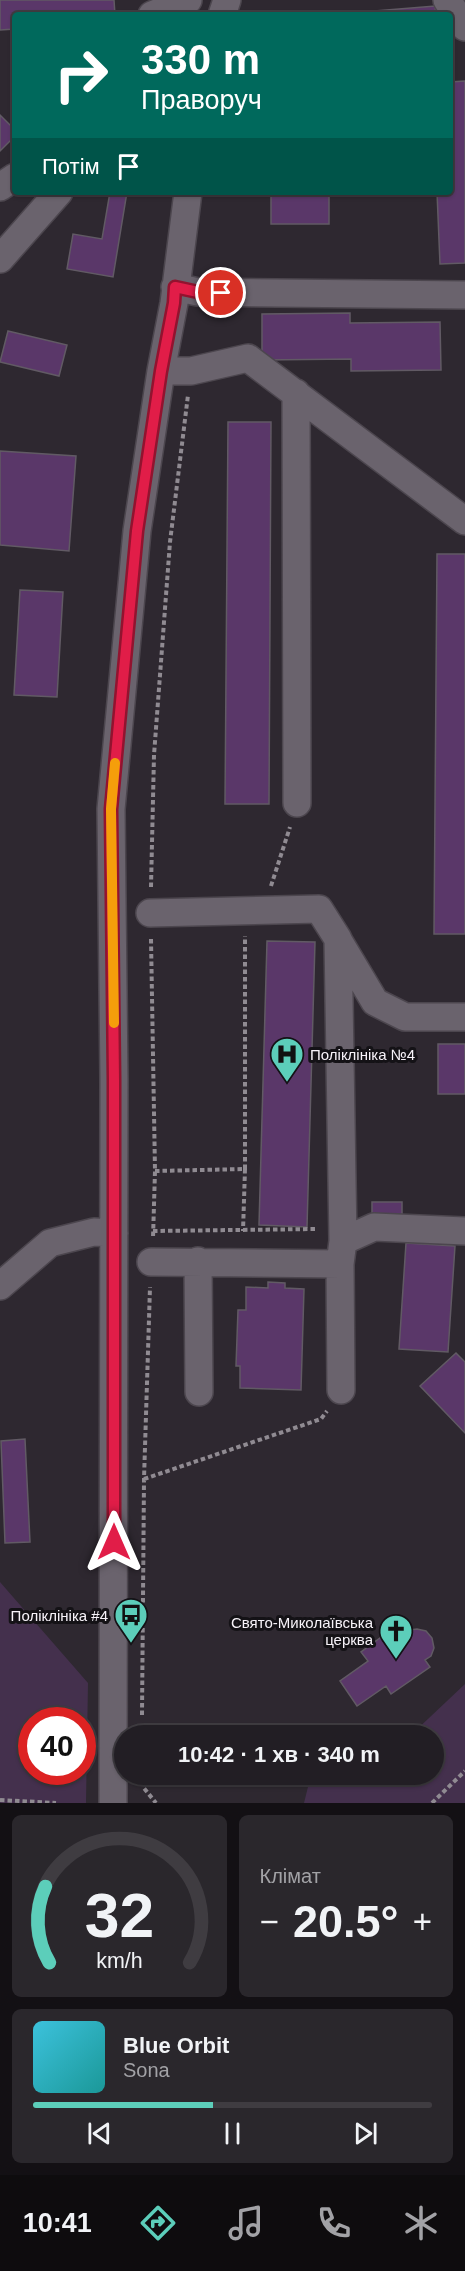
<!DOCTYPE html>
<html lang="uk">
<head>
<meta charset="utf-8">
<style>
	body { margin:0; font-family:Helvetica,sans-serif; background:#2a272c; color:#f1f3f6; height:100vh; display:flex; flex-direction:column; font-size:22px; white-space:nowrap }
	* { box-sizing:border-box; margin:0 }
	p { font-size:20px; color:#a2a2a6 }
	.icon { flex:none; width:33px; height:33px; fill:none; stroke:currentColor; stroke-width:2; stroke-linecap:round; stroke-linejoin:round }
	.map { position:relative; height:1803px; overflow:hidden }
	.panel { display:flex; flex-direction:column; gap:12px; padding:12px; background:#131014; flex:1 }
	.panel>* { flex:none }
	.banner { position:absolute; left:12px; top:12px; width:441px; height:183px; border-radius:6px; box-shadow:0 2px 4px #0004,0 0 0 2px #3f3c41; background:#00695c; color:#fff; overflow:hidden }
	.speed { position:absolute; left:18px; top:1707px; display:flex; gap:12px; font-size:30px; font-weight:700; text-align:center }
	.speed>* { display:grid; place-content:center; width:78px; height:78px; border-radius:50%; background:#221e24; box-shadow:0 2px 4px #0004,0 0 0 2px #3f3c41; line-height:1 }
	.speed .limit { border:9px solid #d22; background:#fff; color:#111 }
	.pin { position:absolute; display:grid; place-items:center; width:51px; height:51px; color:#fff; margin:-26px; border:3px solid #fff; border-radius:50%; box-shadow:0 2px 6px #0007 }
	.me { position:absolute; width:66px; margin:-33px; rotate:0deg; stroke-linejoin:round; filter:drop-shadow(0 0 4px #0008) }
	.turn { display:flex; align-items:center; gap:21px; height:126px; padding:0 30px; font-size:27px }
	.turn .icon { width:78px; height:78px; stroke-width:2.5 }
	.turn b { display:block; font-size:42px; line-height:51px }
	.then { display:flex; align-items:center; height:57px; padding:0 30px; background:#0003; gap:12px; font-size:22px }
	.big { font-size:45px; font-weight:600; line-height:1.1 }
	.panel .tile { flex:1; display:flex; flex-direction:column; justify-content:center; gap:9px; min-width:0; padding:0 21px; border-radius:9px; background:#2a272c }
	.panel .dial { align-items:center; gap:0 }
	.dial svg { height:156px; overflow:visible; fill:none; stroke:#3f3c41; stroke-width:7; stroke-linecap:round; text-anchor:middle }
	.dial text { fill:#f1f3f6; stroke:none }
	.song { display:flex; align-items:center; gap:18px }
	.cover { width:72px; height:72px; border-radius:9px; background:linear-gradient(135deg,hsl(190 70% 55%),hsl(180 70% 35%)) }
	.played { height:6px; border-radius:3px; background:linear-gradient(90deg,#5cceba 45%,#3f3c41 45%) }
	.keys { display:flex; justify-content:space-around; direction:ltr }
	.heat { display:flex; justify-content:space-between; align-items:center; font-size:33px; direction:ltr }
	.panel .tiles { flex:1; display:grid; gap:12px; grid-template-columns:1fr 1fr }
	.tile:last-child { grid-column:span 2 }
	.trip { position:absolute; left:114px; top:1725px; width:330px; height:60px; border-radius:30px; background:#221e24; box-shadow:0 2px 4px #0004,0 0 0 2px #3f3c41; font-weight:600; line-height:60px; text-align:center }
	.menu { display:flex; height:96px; justify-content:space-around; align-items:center; background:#0e0c0e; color:#a2a2a6 }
	.menu .icon { width:42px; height:42px }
	.menu .current { color:#5cceba }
	.menu b { font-size:27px; color:#f1f3f6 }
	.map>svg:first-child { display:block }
	.green { fill:#44304d; fill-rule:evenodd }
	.building { fill:#5a3769; stroke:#615a64; stroke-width:1.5 }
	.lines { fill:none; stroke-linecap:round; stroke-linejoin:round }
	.minor-casing { stroke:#4c464e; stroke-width:30 }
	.path { stroke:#908b92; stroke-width:4; stroke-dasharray:4.5 3; stroke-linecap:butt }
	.minor { stroke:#6a636d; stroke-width:27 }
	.route-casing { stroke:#92132f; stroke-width:15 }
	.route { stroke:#e11d48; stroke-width:10 }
	.slow { stroke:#f59e0b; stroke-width:10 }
	.labels { text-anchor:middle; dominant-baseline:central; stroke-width:6; stroke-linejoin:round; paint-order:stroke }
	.poi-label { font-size:15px; fill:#f7f3f9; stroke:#141216; text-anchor:end }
</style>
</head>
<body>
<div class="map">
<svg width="465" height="1803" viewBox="0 0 465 1803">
	<rect width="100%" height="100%" fill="#2e2830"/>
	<path class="green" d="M0,1582L88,1683L86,1803H0ZM32,1720H82V1772H32Z
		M465,1684V1803H304L311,1775L434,1774V1736L411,1735Z"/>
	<path class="building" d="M0,0H114L115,15H15V29L0,30Z
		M435,6L436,15H376L375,11Z
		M465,81V263L440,264L437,192H450V82Z
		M0,115L15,130V136L0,151Z
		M110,192H127L113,277L67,269L73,234L102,239Z
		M271,192H329V224H271Z
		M350,313V323L440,322L441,370L351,371V359L262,360V314Z
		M8,331L67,345L59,376L0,362Z
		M228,422H271L269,804H225Z
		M0,451L76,456L69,551L0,545Z
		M437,554H465V934H434Z
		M20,590L63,592L57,697L14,695Z
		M267,941L315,942L307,1227L259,1225Z
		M438,1044H465V1094H438Z
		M372,1202H402V1219H372Z
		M406,1243L455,1246L448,1352L399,1349Z
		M268,1282L285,1283V1288L304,1289L301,1390L240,1388V1366H236L238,1310H246V1287L268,1288Z
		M456,1353L465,1362V1433L420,1386Z
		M25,1439L30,1542L5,1543L1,1441Z
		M399,1624L406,1634L410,1630L417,1629L426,1631L432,1638L434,1648L431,1656L425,1660L430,1667L391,1694L386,1686L357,1706L340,1681L368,1661L361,1652Z"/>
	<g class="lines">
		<g class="minor-casing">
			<path id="minor" d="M447,0L465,27
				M152,15L188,0
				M222,15L227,0
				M0,187L15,177
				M0,259L59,192
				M175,287L198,292L465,295
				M161,371H191L248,358L465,521
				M296,393L297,803
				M150,913L319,909L338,939L343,1241
				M338,940L375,1002L405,1017H465
				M198,1261L199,1392
				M151,1262L340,1264L343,1241L374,1227L465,1231
				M340,1264L341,1390
				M0,1286L50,1243L94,1232L114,1233
				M113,1803L114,1080L111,809L137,531L161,371L174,303L188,192"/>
		</g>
		<path class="path" d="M271,886L290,827
			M151,887L154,755L170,542L188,395
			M151,939L155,1171L153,1238
			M245,1169V936
			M155,1171L245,1169L243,1231
			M153,1231L317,1229
			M144,1479L321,1419L327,1411
			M142,1715L144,1479L150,1287
			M143,1774V1787L156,1803
			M0,1800L56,1803
			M432,1803L465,1771"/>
		<use href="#minor" class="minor"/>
	</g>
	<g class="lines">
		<g class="route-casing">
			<path id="route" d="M114,1542V1080L111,809L137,531L161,371L174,303L175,287L198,292L221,293"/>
		</g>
		<use href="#route" class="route"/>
		<path class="slow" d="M114,1023L111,809L115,763"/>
	</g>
	<defs>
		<g id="hospital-pin" transform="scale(1.725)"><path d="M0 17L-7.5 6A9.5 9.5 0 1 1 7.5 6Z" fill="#5cceba" stroke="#141216"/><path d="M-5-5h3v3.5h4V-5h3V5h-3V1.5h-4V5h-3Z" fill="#111"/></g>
		<g id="bus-pin" transform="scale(1.725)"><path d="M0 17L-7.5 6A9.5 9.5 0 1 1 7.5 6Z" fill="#5cceba" stroke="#141216"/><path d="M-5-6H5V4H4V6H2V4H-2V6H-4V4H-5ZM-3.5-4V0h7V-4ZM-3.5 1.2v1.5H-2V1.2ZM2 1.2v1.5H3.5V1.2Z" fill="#111"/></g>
		<g id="church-pin" transform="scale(1.725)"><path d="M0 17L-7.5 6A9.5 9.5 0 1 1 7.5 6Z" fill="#5cceba" stroke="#141216"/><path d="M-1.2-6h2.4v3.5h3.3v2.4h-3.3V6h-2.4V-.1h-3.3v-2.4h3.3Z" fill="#111"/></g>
	</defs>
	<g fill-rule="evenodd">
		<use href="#hospital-pin" x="287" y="1054"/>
		<use href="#bus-pin" x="131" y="1615"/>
		<use href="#church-pin" x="396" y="1631"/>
	</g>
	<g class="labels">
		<g class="poi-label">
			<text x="310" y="1054" text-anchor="start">Поліклініка №4</text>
			<text x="108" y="1615">Поліклініка #4</text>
			<text x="373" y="1622">Свято-Миколаївська<tspan x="373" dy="17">церква</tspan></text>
		</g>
	</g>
</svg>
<div class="speed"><div class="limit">40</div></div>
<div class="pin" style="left:221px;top:293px;background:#d93025"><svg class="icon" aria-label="arrive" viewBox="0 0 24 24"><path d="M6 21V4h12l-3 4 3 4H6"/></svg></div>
<svg class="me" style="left:114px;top:1542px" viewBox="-20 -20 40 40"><path d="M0-17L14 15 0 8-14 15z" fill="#e11d48" stroke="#fff" stroke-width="4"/></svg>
<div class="trip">10:42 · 1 хв · 340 m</div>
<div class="banner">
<div class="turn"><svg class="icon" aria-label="right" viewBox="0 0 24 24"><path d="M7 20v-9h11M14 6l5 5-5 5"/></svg><div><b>330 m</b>Праворуч</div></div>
<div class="then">Потім<svg class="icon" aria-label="arrive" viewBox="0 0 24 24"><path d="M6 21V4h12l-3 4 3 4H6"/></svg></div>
</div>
</div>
<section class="panel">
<div class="tiles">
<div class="tile dial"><svg viewBox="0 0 100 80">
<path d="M14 69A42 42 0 1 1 86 69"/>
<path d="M14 69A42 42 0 0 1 12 30" stroke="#5cceba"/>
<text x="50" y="56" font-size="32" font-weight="700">32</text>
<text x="50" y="72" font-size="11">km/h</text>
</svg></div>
<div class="tile"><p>Клімат</p>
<div class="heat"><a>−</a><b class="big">20.5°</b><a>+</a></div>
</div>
<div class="tile">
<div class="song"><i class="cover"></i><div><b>Blue Orbit</b><p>Sona</p></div></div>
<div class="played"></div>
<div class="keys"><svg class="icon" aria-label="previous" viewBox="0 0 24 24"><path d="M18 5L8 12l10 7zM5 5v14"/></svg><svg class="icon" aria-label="pause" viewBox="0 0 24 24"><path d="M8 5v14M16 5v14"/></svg><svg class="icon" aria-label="next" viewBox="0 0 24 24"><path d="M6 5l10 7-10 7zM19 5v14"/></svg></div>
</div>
</div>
</section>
<nav class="menu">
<b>10:41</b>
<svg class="icon current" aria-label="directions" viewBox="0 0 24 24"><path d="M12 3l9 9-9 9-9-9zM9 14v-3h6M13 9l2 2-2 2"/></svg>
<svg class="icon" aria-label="music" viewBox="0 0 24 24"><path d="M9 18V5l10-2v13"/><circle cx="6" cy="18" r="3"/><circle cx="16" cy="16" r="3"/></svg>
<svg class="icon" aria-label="phone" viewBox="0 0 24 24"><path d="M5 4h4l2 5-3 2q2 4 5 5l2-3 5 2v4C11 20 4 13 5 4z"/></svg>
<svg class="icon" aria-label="climate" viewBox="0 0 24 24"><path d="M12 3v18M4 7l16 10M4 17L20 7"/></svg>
</nav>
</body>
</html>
